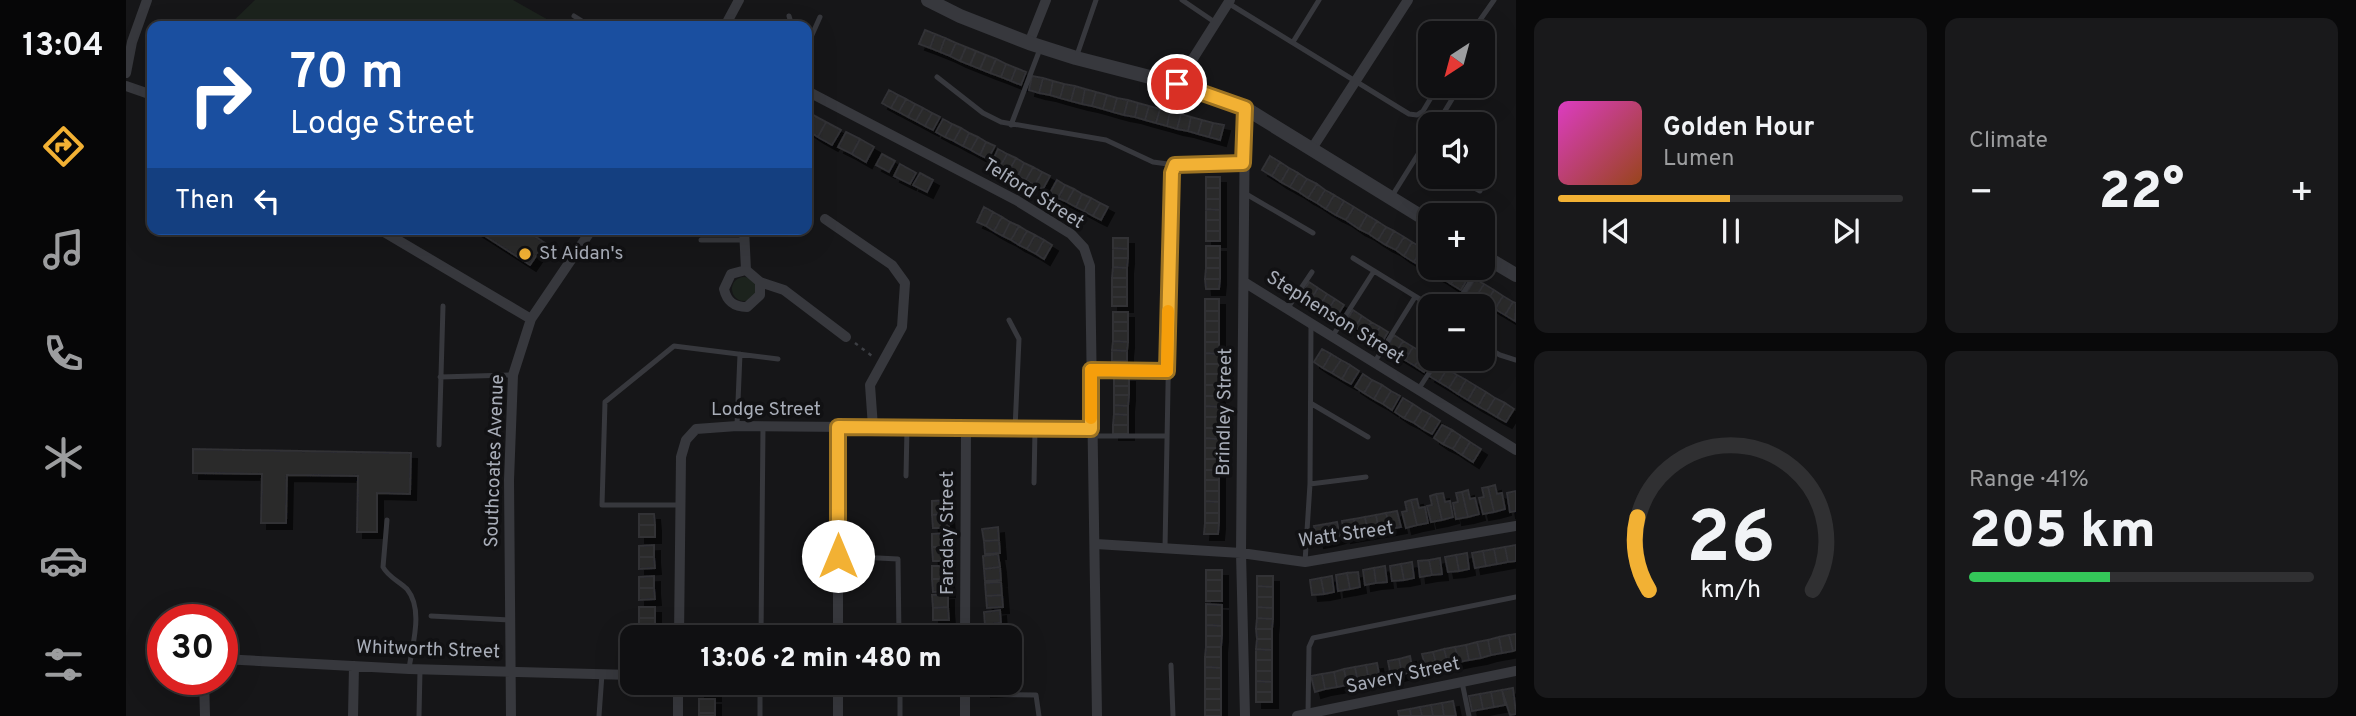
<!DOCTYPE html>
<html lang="en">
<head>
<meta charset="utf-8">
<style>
	body { margin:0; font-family:Overpass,sans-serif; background:#19191b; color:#f1f3f6; height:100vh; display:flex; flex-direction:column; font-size:26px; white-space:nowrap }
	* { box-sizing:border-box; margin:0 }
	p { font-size:23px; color:#9c9d9f }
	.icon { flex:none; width:38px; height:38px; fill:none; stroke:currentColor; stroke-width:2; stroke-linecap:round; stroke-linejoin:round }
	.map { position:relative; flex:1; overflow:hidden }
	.panel { display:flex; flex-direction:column; gap:18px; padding:18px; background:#09090a; width:840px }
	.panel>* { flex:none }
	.top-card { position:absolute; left:21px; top:21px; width:665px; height:214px; border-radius:14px; box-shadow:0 7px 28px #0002,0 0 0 2px #303032; background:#1a4fa0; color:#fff; overflow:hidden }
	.needle { width:46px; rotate:216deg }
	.tools { position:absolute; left:1292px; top:21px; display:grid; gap:14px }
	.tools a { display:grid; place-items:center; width:77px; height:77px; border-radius:14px; background:#101012; box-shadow:0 7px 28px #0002,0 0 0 2px #303032; font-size:35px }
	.speed { position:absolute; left:21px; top:604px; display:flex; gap:14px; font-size:35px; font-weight:700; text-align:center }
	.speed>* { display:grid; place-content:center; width:91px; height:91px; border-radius:50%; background:#101012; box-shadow:0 7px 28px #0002,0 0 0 2px #303032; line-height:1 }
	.speed .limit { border:10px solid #d22; background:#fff; color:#111 }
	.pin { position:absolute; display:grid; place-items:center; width:60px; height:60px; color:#fff; margin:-30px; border:4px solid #fff; border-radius:50%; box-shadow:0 2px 7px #0007 }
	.me { position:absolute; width:77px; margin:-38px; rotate:0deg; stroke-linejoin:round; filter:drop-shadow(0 0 5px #0008) }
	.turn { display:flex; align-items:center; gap:24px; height:147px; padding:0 28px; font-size:32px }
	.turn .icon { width:91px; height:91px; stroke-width:2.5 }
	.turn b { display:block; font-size:49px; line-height:60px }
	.then { display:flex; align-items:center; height:66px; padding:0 28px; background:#0003; gap:14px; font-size:26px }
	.big { font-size:52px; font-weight:800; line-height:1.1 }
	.panel .widget { flex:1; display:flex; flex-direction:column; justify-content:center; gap:10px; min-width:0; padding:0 24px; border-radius:14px; background:#19191b }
	.panel .dial { align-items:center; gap:0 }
	.dial svg { height:182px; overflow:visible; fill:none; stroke:#303032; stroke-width:7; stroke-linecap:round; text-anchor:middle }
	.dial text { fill:#f1f3f6; stroke:none }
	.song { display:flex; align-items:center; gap:21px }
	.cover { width:84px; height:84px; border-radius:10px; background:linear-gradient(135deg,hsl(310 70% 55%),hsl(20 70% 35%)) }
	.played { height:7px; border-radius:4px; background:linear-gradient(90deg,#f2b134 50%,#303032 50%) }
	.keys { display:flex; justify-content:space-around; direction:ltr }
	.heat { display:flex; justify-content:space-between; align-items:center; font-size:38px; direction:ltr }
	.charge { height:10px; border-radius:5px; background:linear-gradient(90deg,#34c759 41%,#303032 0) }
	.panel .tiles { flex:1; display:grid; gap:18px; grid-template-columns:repeat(2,1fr) }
	.trip { position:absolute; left:494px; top:625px; width:402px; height:70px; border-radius:14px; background:#101012; box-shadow:0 7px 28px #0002,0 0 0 2px #303032; font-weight:800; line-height:70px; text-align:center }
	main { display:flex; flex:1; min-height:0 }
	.tabs { display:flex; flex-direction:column; width:126px; justify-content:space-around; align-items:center; background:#060607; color:#9c9d9f }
	.tabs .icon { width:49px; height:49px }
	.tabs .current { color:#f2b134 }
	.tabs b { font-size:32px; color:#f1f3f6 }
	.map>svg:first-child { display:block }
	.green { fill:#1c231d }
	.building { fill:#29292c; stroke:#303034; stroke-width:2; filter:url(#shadow) }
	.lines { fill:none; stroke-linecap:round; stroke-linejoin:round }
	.path { stroke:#3d3f44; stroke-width:2.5; stroke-dasharray:3.5 5; stroke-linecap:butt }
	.service { stroke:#37383d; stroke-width:5 }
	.minor { stroke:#37383d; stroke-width:10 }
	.tertiary { stroke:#37383d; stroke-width:14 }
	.route-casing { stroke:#9d7322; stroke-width:18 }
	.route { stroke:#f2b134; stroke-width:12 }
	.slow { stroke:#f59e0b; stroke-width:12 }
	.poi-dot { fill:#f2b134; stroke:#111113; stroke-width:2.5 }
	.labels { text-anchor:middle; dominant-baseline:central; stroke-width:7; stroke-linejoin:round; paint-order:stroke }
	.street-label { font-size:19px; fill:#a8adb8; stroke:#111113 }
	.poi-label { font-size:19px; fill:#a8adb8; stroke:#111113; text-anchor:start }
</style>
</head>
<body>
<main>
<nav class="tabs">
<b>13:04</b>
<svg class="icon current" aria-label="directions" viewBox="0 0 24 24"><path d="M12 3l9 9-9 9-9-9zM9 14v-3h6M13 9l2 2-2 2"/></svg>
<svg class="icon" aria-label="music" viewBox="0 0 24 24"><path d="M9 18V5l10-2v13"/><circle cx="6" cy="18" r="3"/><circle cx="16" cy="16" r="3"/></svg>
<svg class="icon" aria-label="phone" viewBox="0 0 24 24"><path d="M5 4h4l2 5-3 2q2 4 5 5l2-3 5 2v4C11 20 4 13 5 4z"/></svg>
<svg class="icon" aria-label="climate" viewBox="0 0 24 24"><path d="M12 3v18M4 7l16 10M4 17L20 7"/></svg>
<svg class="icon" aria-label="car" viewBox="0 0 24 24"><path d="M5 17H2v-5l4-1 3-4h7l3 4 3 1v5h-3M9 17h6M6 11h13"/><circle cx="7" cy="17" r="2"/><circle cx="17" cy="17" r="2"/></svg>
<svg class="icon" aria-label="filters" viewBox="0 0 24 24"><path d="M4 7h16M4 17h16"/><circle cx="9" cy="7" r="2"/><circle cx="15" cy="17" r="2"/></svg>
</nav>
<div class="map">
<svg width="1390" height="716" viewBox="0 0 1390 716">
	<defs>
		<filter id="shadow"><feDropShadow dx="6" dy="6" stdDeviation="0" flood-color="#0009"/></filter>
	</defs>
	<rect width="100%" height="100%" fill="#161618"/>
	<path class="green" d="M129,0H387L433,26H102Z
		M606 289a12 12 0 1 1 24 0a12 12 0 1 1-24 0Z"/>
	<path class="building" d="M799,30L809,34L804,48L793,44Z
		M809,34L819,38L814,52L804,48Z
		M819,38L830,43L824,56L814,52Z
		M830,43L840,47L834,61L824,56Z
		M840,47L850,51L844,65L834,61Z
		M850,51L860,55L854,69L844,65Z
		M860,55L870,59L864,73L854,69Z
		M870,59L880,64L875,77L864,73Z
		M880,64L890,68L885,81L875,77Z
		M890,68L900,72L895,85L885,81Z
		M906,76L917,78L913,93L903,90Z
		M917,78L927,81L924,95L913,93Z
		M927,81L938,84L934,98L924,95Z
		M938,84L949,86L945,101L934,98Z
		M949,86L959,89L956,104L945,101Z
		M959,89L970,92L966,106L956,104Z
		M763,90L772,95L765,108L756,103Z
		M970,92L981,95L977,109L966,106Z
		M772,95L780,99L773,112L765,108Z
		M981,95L991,98L987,112L977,109Z
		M991,98L1002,100L998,115L987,112Z
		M780,99L789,104L782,117L773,112Z
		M1002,100L1012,103L1009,117L998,115Z
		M1012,103L1023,106L1019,120L1009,117Z
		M789,104L797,108L790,121L782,117Z
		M1023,106L1034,109L1030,123L1019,120Z
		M797,108L806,113L799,126L790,121Z
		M1034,109L1044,111L1041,126L1030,123Z
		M1044,111L1055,114L1051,129L1041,126Z
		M806,113L814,117L807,130L799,126Z
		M1055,114L1065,117L1062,131L1051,129Z
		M687,115L700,122L692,137L681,130V125Z
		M1065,117L1076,120L1072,134L1062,131Z
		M817,119L826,124L819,137L810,132Z
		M1076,120L1087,123L1083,137L1072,134Z
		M700,122L715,130L706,145L692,137Z
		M1087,123L1098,125L1094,140L1083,137Z
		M826,124L835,128L828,141L819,137Z
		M835,128L843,133L837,146L828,141Z
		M720,132L734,139L726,154L712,147Z
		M843,133L852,137L845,150L837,146Z
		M852,137L860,142L854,155L845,150Z
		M734,139L748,147L740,162L726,154Z
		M860,142L869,146L862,159L854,155Z
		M872,149L881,154L874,167L866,162Z
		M756,154L769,161L763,172L750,165Z
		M881,154L890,158L883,171L874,167Z
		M1144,156L1154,162L1146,176L1136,170Z
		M890,158L898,163L892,176L883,171Z
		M1154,162L1163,168L1155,182L1146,176Z
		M898,163L907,167L900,180L892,176Z
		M774,164L790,173L784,184L768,176Z
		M907,167L916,172L909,185L900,180Z
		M1163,168L1172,173L1164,187L1155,182Z
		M916,172L924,176L917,189L909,185Z
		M794,173L807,180L801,192L787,185Z
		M1172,173L1181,179L1173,192L1164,187Z
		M1080,177H1094V188H1080Z
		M1181,179L1191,184L1182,198L1173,192Z
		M931,180L939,185L932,198L924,193Z
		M1191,184L1199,190L1191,203L1182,198Z
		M939,185L948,189L941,202L932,198Z
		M1080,188H1094V199H1080Z
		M948,189L956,194L950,207L941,202Z
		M1199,190L1208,195L1200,209L1191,203Z
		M956,194L965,198L958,211L950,207Z
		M1208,195L1218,201L1210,215L1200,209Z
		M965,198L974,203L967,216L958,211Z
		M1080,199H1094V210L1080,209Z
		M1218,201L1228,207L1220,220L1210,215Z
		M974,203L982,207L975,220L967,216Z
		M858,207L867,212L860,226L851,222Z
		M1228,207L1241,215L1233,229L1220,220Z
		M1080,209L1094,210V220H1080Z
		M867,212L876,217L868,231L860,226Z
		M1241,215L1251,221L1243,234L1233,229Z
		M876,217L884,222L877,236L868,231Z
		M1080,220H1094V231H1080Z
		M1251,221L1260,227L1252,240L1243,234Z
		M884,222L893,226L885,240L877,236Z
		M893,226L901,231L893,245L885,240Z
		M1260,227L1268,231L1260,245L1252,240Z
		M348,229H398L419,243L404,265Z
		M901,231L909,235L901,249L893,245Z
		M1080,231H1094V241H1080Z
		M1268,231L1278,237L1270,250L1260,245Z
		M909,235L918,240L910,254L901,249Z
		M1278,237L1286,242L1278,256L1270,250Z
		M987,238H1002V249L987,248Z
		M918,240L926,245L918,259L910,254Z
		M1286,242L1296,248L1288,262L1278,256Z
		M1080,246H1094V258H1080Z
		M987,248L1002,249V258H987Z
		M1296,248L1304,253L1296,267L1288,262Z
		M1304,255V268H1309L1307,273L1296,267Z
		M987,258H1002L1001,268L987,267Z
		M1080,258H1094V268H1080Z
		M987,267L1001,268V278H986Z
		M1080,268H1094V279H1079Z
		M1309,268H1322L1316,278L1307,273Z
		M1322,268L1333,271L1325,284L1316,278Z
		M1333,271L1343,276L1335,290L1325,284Z
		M986,278H1001V287H986Z
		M1079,279H1094L1093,289H1080Z
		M1349,279L1358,284L1350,297L1341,292Z
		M1183,282L1192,288L1185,299L1176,294Z
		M1358,284L1368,290L1360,303L1350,297Z
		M986,287H1001V297H986Z
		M1192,288L1201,294L1194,305L1185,299Z
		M1368,290L1377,296L1369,309L1360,303Z
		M1201,294L1209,299L1202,310L1194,305Z
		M1377,296L1387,302L1379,315L1369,309Z
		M986,297H1001V306H986Z
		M1079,299H1093V311H1079Z
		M1209,299L1218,305L1211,316L1202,310Z
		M1387,302L1390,303L1389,321L1379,315Z
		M1227,310L1236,316L1229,327L1220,321Z
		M1079,311H1093V321H1079Z
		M987,312H1002V322H987Z
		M1236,316L1245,322L1238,333L1229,327Z
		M1079,321H1093V332H1079Z
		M987,322H1002V331H987Z
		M1245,322L1254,327L1247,338L1238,333Z
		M1254,327L1262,332L1255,344L1247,338Z
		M987,331H1002V342L987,341Z
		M1079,332H1093V342H1079Z
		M1268,335L1277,341L1269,354L1260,348Z
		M987,341L1002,342L1001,351L986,350Z
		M1277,341L1287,347L1279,360L1269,354Z
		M1079,342H1093V354L1079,353Z
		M1287,347L1297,353L1289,366L1279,360Z
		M1196,349L1205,354L1197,368L1188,362Z
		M986,350L1001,351V361H986Z
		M1079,353L1093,354V364H1079Z
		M1297,353L1306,359L1298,372L1289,366Z
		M1205,354L1215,360L1206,373L1197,368Z
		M1215,360L1224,365L1216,379L1206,373Z
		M986,361H1001V370H986Z
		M1311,363L1321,369L1313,382L1303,376Z
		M1079,364H1093V374H1079Z
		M1224,365L1233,371L1225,384L1216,379Z
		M1321,369L1331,375L1323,388L1313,382Z
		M1079,374H1093V385H1079Z
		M1237,374L1246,380L1238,393L1229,387Z
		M1331,375L1340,380L1332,394L1323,388Z
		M988,376H1003V386H988Z
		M1246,380L1256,385L1248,399L1238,393Z
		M1340,380L1350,386L1342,400L1332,394Z
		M1079,385H1093V396H1079Z
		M1256,385L1265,391L1257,404L1248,399Z
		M988,386H1003V395H988Z
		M1350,386L1360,392L1352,406L1342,400Z
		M1265,391L1274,396L1266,410L1257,404Z
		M1360,392L1369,398L1361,411L1352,406Z
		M988,395H1003L1002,406L988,405Z
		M1079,396H1093V407L1079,406Z
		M1277,398L1287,404L1278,418L1269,412Z
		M1369,398L1379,403L1371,417L1361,411Z
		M1379,403L1388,409L1380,422L1371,417Z
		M1287,404L1296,410L1288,423L1278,418Z
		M988,405L1002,406V415L988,414Z
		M1079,406L1093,407V417H1079Z
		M1296,410L1305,415L1297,429L1288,423Z
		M988,414L1002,415V425H987Z
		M1305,415L1314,421L1306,434L1297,429Z
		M1079,417H1093V428H1079Z
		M987,425H1002V434H987Z
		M1316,425L1326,430L1317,444L1308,438Z
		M1079,428H1093V439L1079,438Z
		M1326,430L1335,436L1327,449L1317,444Z
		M1335,436L1344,442L1336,455L1327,449Z
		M1079,438L1093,439V448H1079Z
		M1344,442L1355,449L1347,462L1336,455Z
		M1079,448H1093V459H1079Z
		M67,449L285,453L284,494L251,493V532H231L232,476L161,475L160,523H135L136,474L67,473Z
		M1079,459H1093V470H1079Z
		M1079,470H1093V480H1079Z
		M1079,480H1093V491H1079Z
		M1369,485L1371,494L1376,493L1379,509L1368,512L1362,487Z
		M1362,487L1368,512L1357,514L1353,498L1358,497L1356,488Z
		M1342,490L1344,499L1349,498L1353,514L1342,517L1336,492Z
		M1079,491H1093V502L1079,501Z
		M1390,491V511L1384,512L1381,493Z
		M1336,492L1342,517L1330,519L1327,503L1332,502L1330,493Z
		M1317,493L1319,502L1324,501L1327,517L1316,520L1310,494Z
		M1310,494L1316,520L1305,522L1301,506L1306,505L1304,496Z
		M1291,499L1293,508L1299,507L1302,523L1291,525L1285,500Z
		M822,500V514L806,515V501Z
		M1285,500L1291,525L1280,528L1276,512L1281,511L1279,502Z
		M1079,501L1093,502V513H1079Z
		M1271,511L1275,527L1264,529L1260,513Z
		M1079,513H1093V523H1079Z
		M1260,513L1264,529L1253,531L1250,515Z
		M513,514H528L529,525H513Z
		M822,514L823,528H807L806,515Z
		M1250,515L1253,531L1242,533L1239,517Z
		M1239,517L1242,533L1230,535L1228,519Z
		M1228,519L1230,535L1219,537L1216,521Z
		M1211,522L1214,537L1203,540L1200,524Z
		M1079,523H1093L1092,534H1078Z
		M1200,524L1203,540L1192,542L1188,526Z
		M513,525H529V537H513Z
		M872,527L873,540L858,541L856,529Z
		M822,533V547H806V534Z
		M873,540L874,553L859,554L858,541Z
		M528,545V557H513V546Z
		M1390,545V561L1382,562L1379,547Z
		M806,547H822L823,561H807Z
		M1379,547L1382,562L1371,564L1368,549Z
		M1368,549L1371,564L1360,566L1357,551Z
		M1357,551L1360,566L1349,568L1346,553Z
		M1341,553L1343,569L1333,571L1330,555Z
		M872,554L874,567L858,569L857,556Z
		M1330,555L1333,571L1322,572L1319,557Z
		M513,557H528L529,568L513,569Z
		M1314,558L1316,574L1306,575L1303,560Z
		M1303,560L1306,575L1294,577L1292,561Z
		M1286,562L1288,578L1278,580L1275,564Z
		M1275,564L1278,580L1266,581L1264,566Z
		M806,566H822V579H806Z
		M1259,566L1261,582L1250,583L1248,568Z
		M874,567L875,580L859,581L858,569Z
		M1248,568L1250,583L1239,585L1237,570Z
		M1080,570H1096V580H1080Z
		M1232,572L1234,587L1224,589L1221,573Z
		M1221,573L1224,589L1212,591L1210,575Z
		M528,576V588H513V577Z
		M1131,576H1147V587L1131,586Z
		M1206,576L1208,592L1198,594L1195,578Z
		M1195,578L1198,594L1186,595L1184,580Z
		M806,579H822L823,591L807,592Z
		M1080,580H1096V591H1080Z
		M875,582L876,595L860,596L859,583Z
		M1131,586L1147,587V597H1131Z
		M513,588H528L529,599L513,600Z
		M1080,591H1096V601H1080Z
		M822,594V607L807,608L806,595Z
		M876,595L877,607L861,608L860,596Z
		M1131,597H1147V608L1131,607Z
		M1080,604L1096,605V615H1080Z
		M513,607H529V618H513Z
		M822,607L823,620H807V608Z
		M1131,607L1147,608V619L1131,618Z
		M874,610L875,623L859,625L858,612Z
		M1080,615H1096V626L1080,625Z
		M513,618H529V630H513Z
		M1131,618L1147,619L1146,629H1130Z
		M875,623L876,636L861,637L859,625Z
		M822,624L823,637H807L806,625Z
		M1080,625L1096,626V636H1080Z
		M1130,629H1146V639H1131Z
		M1390,634V650L1387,651L1383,635Z
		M1383,635L1387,651L1376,653L1373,637Z
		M1080,636H1096L1095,647H1080Z
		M1373,637L1376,653L1365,655L1362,640Z
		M1131,639H1146V650L1130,649Z
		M1362,640L1365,655L1355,658L1351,642Z
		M1351,642L1355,658L1343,660L1340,645Z
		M1340,645L1343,660L1333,662L1329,647Z
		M1080,647H1095V657H1079Z
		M1329,647L1333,662L1322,665L1318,649Z
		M1130,649L1146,650V660H1130Z
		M1318,649L1322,665L1311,667L1307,652Z
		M1307,652L1311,667L1300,669L1296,654Z
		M1284,656L1287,672L1276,674L1273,659Z
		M1079,657H1095V668L1079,667Z
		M1273,659L1276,674L1265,677L1262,661Z
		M1130,660H1146V671H1130Z
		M1251,663L1254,679L1243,681L1240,665Z
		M1240,665L1243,681L1232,683L1229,667Z
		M1079,667L1095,668V678H1079Z
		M1229,667L1232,683L1221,685L1218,669Z
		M1218,669L1221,685L1211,687L1208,672Z
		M1130,671H1146V682L1130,681Z
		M1208,672L1211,687L1199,689L1196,674Z
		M1196,674L1199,689L1189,692L1185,676Z
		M1079,678H1095V689H1079Z
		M1130,681L1146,682V692H1130Z
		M573,682H589V695H573Z
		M859,682H875L876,690L859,691Z
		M1387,688L1390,714L1384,715L1376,690Z
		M1079,689H1095V699H1079Z
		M1376,690L1379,705L1368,707L1365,692Z
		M1130,692H1146V702H1130Z
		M1365,692L1368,707L1357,709L1354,694Z
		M1354,694L1357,709L1346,711L1343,696Z
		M573,699H589V713H573Z
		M1079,699H1095V710H1079Z
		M1327,701L1330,716H1318L1316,703Z
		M1316,703L1318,716H1307L1305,705Z
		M1305,705L1307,716H1296L1294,707Z
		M1294,707L1296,716H1285L1284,709Z
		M1284,709L1285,716H1273L1272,711Z
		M1079,710H1095V716H1079Z
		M573,713H589V716H573Z"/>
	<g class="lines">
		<path class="path" d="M729,343L746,356"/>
		<path class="service" d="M1056,0L1090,23
			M1102,3L1283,114L1291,115L1297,111L1312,86
			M448,16L464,26
			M663,16L666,26
			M1345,33L1368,0
			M1167,42L1193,0
			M681,46L694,17
			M951,55L970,0
			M811,77L857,113L875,122L980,140L1027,162L1049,165L1117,163
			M1311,124L1334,86
			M885,125L914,49
			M1292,155L1304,162
			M1329,177L1354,191
			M1120,194L1187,233
			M1266,196L1304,135
			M575,240H618
			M1227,258L1305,306
			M1329,306L1353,268
			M1161,309L1186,272
			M883,320L893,339L889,429
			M1206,337L1248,271
			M1356,345L1374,355L1390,360
			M1248,363L1289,297
			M965,370L1041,371
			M314,377L387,375
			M1292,390L1312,359
			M1186,404L1242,437
			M611,425L614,354
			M966,436H1040
			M313,445L317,306
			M780,476L781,428
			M908,483L909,429
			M1184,484L1240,477
			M555,505H476L479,402L548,346L652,359
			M261,520L257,567C262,577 273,581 281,589C298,610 286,645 283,669
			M1039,548L1046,173L1049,165
			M713,556L772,559L773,637
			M1179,562L1184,484L1185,324
			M305,616L385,620
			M635,637L637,427
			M1045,665L1047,716
			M774,682V716
			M1336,682L1343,716
			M774,687L839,685
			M840,694L910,695L913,716
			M1182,714L1183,647L1187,638L1390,597
			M293,716L294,670
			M473,716L476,674
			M634,716V682"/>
		<path class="minor" d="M599,26L613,0
			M903,43L920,0
			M0,73L6,42L21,0
			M1051,84L1104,0
			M0,86L26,95
			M681,91L890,200L945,234L958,248L964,266C965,416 970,566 971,716
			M1185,150L1282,0
			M699,219L766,265L779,283L776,327L744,385L747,427
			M253,229L405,319
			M618,229L620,270L634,282L658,290L720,337
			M620,270L605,274L598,289C601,302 608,307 621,307L634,295V282
			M1118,282L1390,450
			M970,544L1115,553L1179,562L1390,526
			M553,637L555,457L560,440L570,429L611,426L965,429
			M712,637V427
			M839,637L840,428
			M96,659L283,669L506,675
			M78,679L79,716
			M227,716L228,666
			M385,716L383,480L387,375L405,319L466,229
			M552,716V682
			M712,716V682
			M839,716V682
			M1119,716L1115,553L1119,108
			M1171,716L1390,671"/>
		<path class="tertiary" d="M802,0L834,16L903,43L950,58L1051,84L1119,108L1304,222
			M1356,255L1390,275"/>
	</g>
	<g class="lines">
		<g class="route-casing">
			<path id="route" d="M712,556V427L965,429V370L1041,371L1046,173L1049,165L1117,163L1119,108L1051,84"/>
		</g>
		<use href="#route" class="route"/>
		<path class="slow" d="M965,418V370L1041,371L1042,311"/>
	</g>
	<circle class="poi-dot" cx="399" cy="254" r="7"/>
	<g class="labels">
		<g class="street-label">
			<text transform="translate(907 194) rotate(32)">Telford Street</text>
			<text transform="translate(1209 318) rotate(32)">Stephenson Street</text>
			<text x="640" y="410">Lodge Street</text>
			<text transform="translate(1099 412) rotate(-89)">Brindley Street</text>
			<text transform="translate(369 461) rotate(-88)">Southcoates Avenue</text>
			<text transform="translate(822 533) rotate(-90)">Faraday Street</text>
			<text transform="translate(1220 535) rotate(-8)">Watt Street</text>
			<text transform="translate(302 650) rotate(2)">Whitworth Street</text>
			<text transform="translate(1277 676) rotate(-12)">Savery Street</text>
		</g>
		<g class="poi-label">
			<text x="413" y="254">St Aidan's</text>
		</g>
	</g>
</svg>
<div class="tools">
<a><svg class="needle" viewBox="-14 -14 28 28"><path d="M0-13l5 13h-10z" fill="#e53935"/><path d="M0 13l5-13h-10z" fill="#9c9d9f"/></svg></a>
<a><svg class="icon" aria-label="sound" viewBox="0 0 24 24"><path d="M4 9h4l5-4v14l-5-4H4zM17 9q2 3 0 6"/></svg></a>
<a>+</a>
<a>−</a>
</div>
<div class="speed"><div class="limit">30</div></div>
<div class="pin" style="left:1051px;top:84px;background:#d93025"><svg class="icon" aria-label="arrive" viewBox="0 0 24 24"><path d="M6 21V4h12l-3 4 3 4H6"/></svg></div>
<svg class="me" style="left:712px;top:556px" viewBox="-20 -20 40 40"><circle r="19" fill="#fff"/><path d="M0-13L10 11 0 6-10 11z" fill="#f2b134"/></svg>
<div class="trip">13:06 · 2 min · 480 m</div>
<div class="top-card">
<div class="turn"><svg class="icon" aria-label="right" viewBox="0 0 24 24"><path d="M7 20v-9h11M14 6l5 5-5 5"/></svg><div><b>70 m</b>Lodge Street</div></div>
<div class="then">Then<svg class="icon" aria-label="left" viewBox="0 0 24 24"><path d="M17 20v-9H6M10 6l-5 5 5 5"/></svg></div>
</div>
</div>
<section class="panel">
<div class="tiles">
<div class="widget">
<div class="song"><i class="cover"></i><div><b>Golden Hour</b><p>Lumen</p></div></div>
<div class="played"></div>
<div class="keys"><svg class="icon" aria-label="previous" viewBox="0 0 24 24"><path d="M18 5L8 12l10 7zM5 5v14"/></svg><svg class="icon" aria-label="pause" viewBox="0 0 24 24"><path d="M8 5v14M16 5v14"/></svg><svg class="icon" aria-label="next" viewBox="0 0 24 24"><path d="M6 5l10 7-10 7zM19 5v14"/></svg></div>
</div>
<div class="widget"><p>Climate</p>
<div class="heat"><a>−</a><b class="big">22°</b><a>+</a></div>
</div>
<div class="widget dial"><svg viewBox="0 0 100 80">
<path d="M14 69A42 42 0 1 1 86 69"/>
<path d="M14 69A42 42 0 0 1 9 37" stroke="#f2b134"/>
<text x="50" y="56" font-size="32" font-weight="700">26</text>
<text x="50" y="72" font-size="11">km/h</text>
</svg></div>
<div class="widget"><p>Range · 41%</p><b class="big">205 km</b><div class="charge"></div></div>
</div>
</section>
</main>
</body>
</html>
